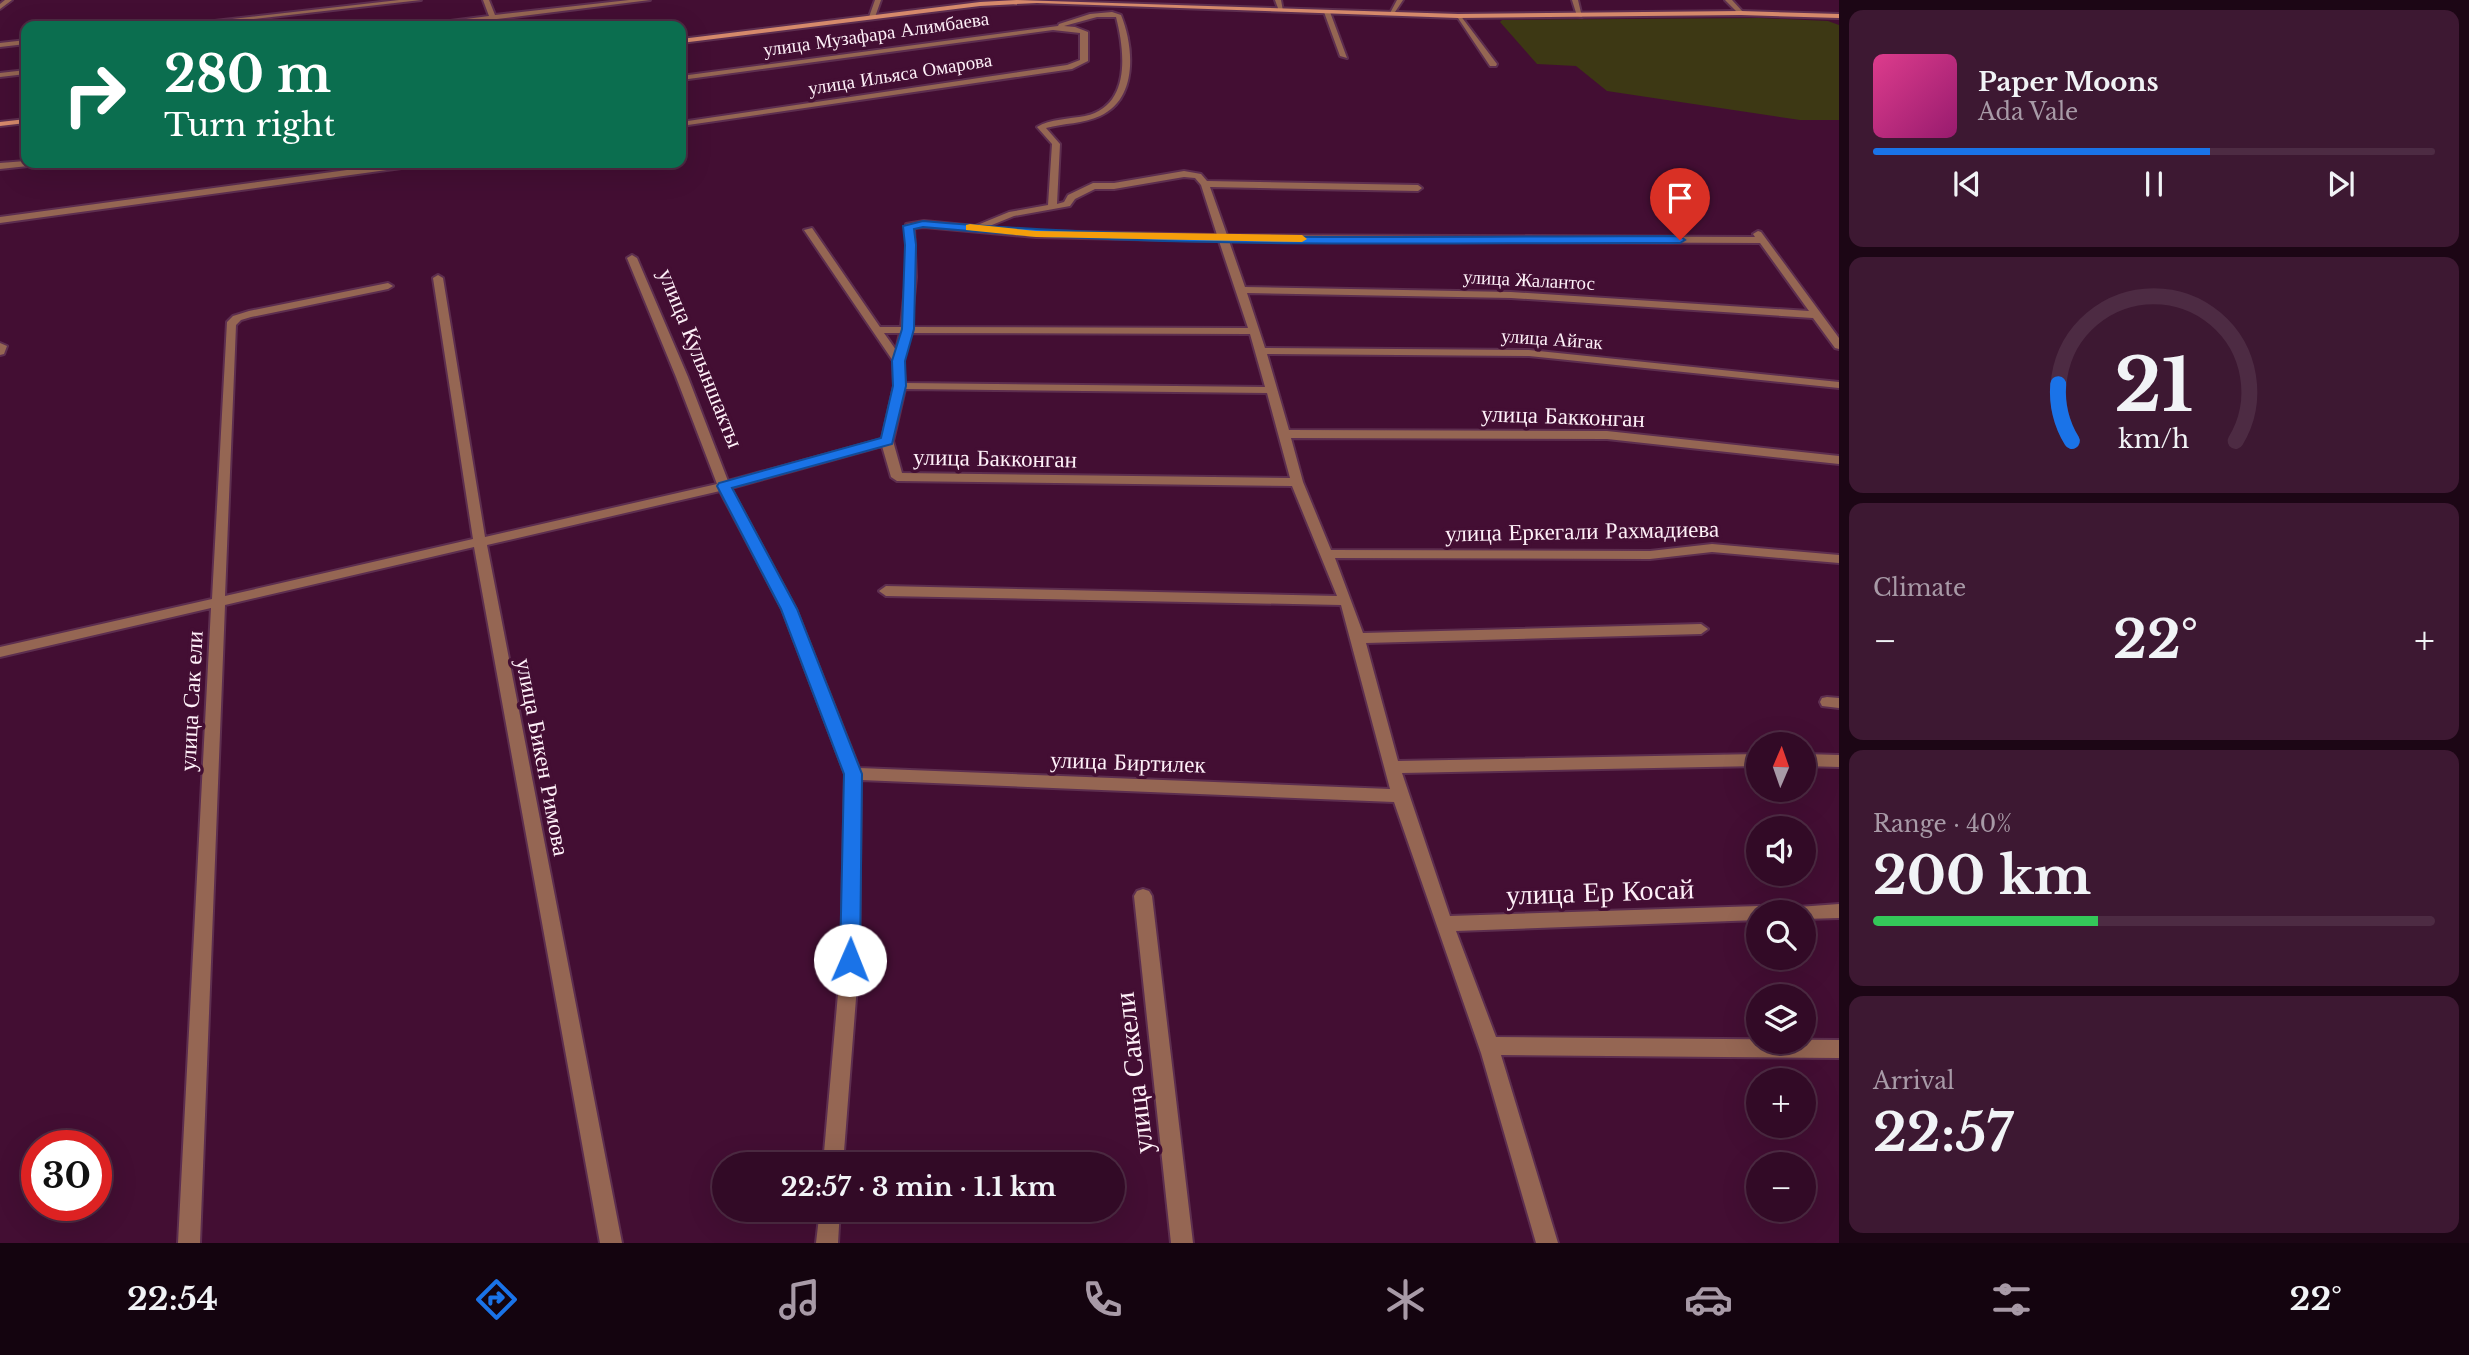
<!DOCTYPE html>
<html lang="en">
<head>
<meta charset="utf-8">
<style>
	body { margin:0; font-family:"Libre Baskerville",serif; background:#3d1832; color:#f1f3f6; height:100vh; display:flex; flex-direction:column; font-size:26px; white-space:nowrap }
	* { box-sizing:border-box; margin:0 }
	p { font-size:23px; color:#a89aa7 }
	.icon { flex:none; width:38px; height:38px; fill:none; stroke:currentColor; stroke-width:2; stroke-linecap:round; stroke-linejoin:round }
	.map { position:relative; flex:1; overflow:hidden }
	.panel { display:flex; flex-direction:column; gap:10px; padding:10px; background:#1c0615; width:630px }
	.panel>* { flex:none }
	.top-card { position:absolute; left:21px; top:21px; width:665px; height:147px; border-radius:14px; box-shadow:0 7px 28px #0002,0 0 0 2px #4d2b43; background:#0b6e4f; color:#fff; overflow:hidden }
	.needle { width:46px; rotate:2deg }
	.controls { position:absolute; left:1746px; top:732px; display:grid; gap:14px }
	.controls a { display:grid; place-items:center; width:70px; height:70px; border-radius:50%; background:#320a26; box-shadow:0 7px 28px #0002,0 0 0 2px #4d2b43; font-size:35px }
	.speed { position:absolute; left:21px; top:1130px; display:flex; gap:14px; font-size:35px; font-weight:700; text-align:center }
	.speed>* { display:grid; place-content:center; width:91px; height:91px; border-radius:50%; background:#320a26; box-shadow:0 7px 28px #0002,0 0 0 2px #4d2b43; line-height:1 }
	.speed .limit { border:10px solid #d22; background:#fff; color:#111 }
	.pin { position:absolute; display:grid; place-items:center; width:60px; height:60px; color:#fff; margin:-72px -30px; border-radius:50% 50% 50% 0; rotate:-45deg; box-shadow:0 0 7px #0007 }
	.pin .icon { rotate:45deg }
	.me { position:absolute; width:77px; margin:-38px; rotate:1deg; stroke-linejoin:round; filter:drop-shadow(0 0 5px #0008) }
	.turn { display:flex; align-items:center; gap:24px; height:147px; padding:0 28px; font-size:32px }
	.turn .icon { width:91px; height:91px; stroke-width:2.5 }
	.turn b { display:block; font-size:49px; line-height:60px }
	.big { font-size:52px; font-weight:700; line-height:1.1 }
	.panel .widget { flex:1; display:flex; flex-direction:column; justify-content:center; gap:10px; min-width:0; padding:0 24px; border-radius:14px; background:#3d1832 }
	.panel .dial { align-items:center; gap:0 }
	.dial svg { height:182px; overflow:visible; fill:none; stroke:#4d2b43; stroke-width:7; stroke-linecap:round; text-anchor:middle }
	.dial text { fill:#f1f3f6; stroke:none }
	.song { display:flex; align-items:center; gap:21px }
	.cover { width:84px; height:84px; border-radius:10px; background:linear-gradient(135deg,hsl(330 70% 55%),hsl(320 70% 35%)) }
	.played { height:7px; border-radius:4px; background:linear-gradient(90deg,#1a73e8 60%,#4d2b43 60%) }
	.keys { display:flex; justify-content:space-around; direction:ltr }
	.heat { display:flex; justify-content:space-between; align-items:center; font-size:38px; direction:ltr }
	.charge { height:10px; border-radius:5px; background:linear-gradient(90deg,#34c759 40%,#4d2b43 0) }
	.trip { position:absolute; left:712px; top:1152px; width:413px; height:70px; border-radius:35px; background:#320a26; box-shadow:0 7px 28px #0002,0 0 0 2px #4d2b43; font-weight:700; line-height:70px; text-align:center }
	.tab-bar { display:flex; height:112px; justify-content:space-around; align-items:center; background:#14040f; color:#a89aa7 }
	.tab-bar .icon { width:49px; height:49px }
	.tab-bar .active { color:#1a73e8 }
	.tab-bar b { font-size:32px; color:#f1f3f6 }
	main { display:flex; flex:1; min-height:0 }
	.map>svg:first-child { display:block }
	.green { fill:#3d3814 }
	.lines { fill:none; stroke-linecap:round; stroke-linejoin:round }
	.minor-casing { stroke:#5d2e4f; stroke-width:4 }
	.secondary-casing { stroke:#5d2e4f; stroke-width:4 }
	.minor { fill:#956653; fill-rule:evenodd }
	.secondary { fill:#d5896b; fill-rule:evenodd }
	.route { fill:#1a73e8; stroke:#114b97; stroke-width:2 }
	.slow { fill:#f59e0b }
	.labels { text-anchor:middle; dominant-baseline:central; stroke-width:7; stroke-linejoin:round; paint-order:stroke }
	.far-street-label { font-size:19px; fill:#fef0f8; stroke:#430e33 }
	.street-label { font-size:23px; fill:#fef0f8; stroke:#430e33 }
	.near-street-label { font-size:28px; fill:#fef0f8; stroke:#430e33 }
</style>
</head>
<body>
<main>
<div class="map">
<svg width="1839" height="1243" viewBox="0 0 1839 1243">
	<rect width="100%" height="100%" fill="#430e33"/>
	<path class="green" d="M1759,18L1828,21L1839,25V120H1800L1607,91L1576,66L1537,64L1500,22L1502,20Z"/>
	<g class="lines">
		<g class="minor-casing">
			<path id="minor" d="M5,0H12L0,9V4Z
				M399,0H421L192,26H171Z
				M483,0H489L495,15L629,0H650L497,19L499,26H493L490,20L433,26H412L489,16Z
				M875,0H881L875,17L872,19L869,17Z
				M1275,0H1281L1283,11H1279Z
				M1397,0H1403L1393,15H1389Z
				M1572,0H1578L1582,17L1577,16Z
				M1725,0H1732L1743,12V14H1739Z
				M1327,10L1330,12L1347,58L1340,56L1324,12Z
				M1112,12L1121,15C1134,47 1138,99 1100,116C1083,124 1064,123 1046,128L1060,144L1057,204L1064,202L1068,195L1093,183H1114L1184,171L1201,174L1207,181L1418,185L1422,188L1418,191L1210,187L1227,235L1755,237L1753,234L1758,231L1761,232L1839,338V349L1835,348L1813,318L1511,298L1247,293L1265,348L1529,350L1839,382V388L1529,356L1267,354L1289,430L1607,431L1839,456V464L1607,439L1291,438L1303,482L1331,550L1650,551L1712,544L1839,555V563L1712,552L1650,559L1335,558L1363,633L1701,624L1708,629L1701,634L1366,643L1398,761L1759,754V766L1402,773L1450,916L1759,906L1765,908L1767,912H1759V920L1456,931L1496,1037L1839,1040V1058L1501,1055L1558,1243H1536L1481,1053L1394,802L861,780L859,960L843,1164H823L841,960L845,774L782,609L720,491L487,545L622,1243H600L474,547L225,605L200,1243H178L211,608L0,657V647L212,599L227,322L233,316L249,311L388,283L393,286L388,289L251,317L241,320L236,325L225,596L473,539L433,278L438,275L443,278L485,537L717,484L676,377L627,258L632,255L637,258L688,377L728,481L882,439L894,386L893,361L804,230L812,228L880,327H901L906,277V224L924,221L975,226L1009,212L1048,205L1052,144L1037,127C1050,119 1069,119 1085,116C1131,106 1125,52 1116,17H1097L1064,26L1075,27L1088,32V61L1072,69L681,126V122L1067,65L1080,60V33L1053,30L681,80V76L1058,26L1059,24L1090,14ZM1184,177L1195,178L1201,185L1217,235L1036,231L987,227L1014,216L1070,206L1075,199L1095,189H1114ZM924,227L1036,237L1219,241L1248,328L911,327L916,277L914,228ZM1229,241L1760,243L1809,311L1511,292L1245,287ZM884,333H900L896,350ZM910,333L1250,334L1265,387L905,383L903,361ZM905,389L1267,393L1290,478L902,473L893,441ZM882,446L891,477L897,481L1292,486L1337,596L886,586L879,591L886,596L1341,605L1390,789L859,768L796,609L731,488Z
				M1456,15H1460L1497,64L1496,66H1490Z
				M26,40V44L0,47V43Z
				M26,70V74L0,77V73Z
				M26,161V163H32L28,166L0,169V163Z
				M399,163H420L416,166L0,223V217Z
				M0,343L7,346L4,354L0,355Z
				M1827,697L1839,698V708L1822,706L1820,702L1822,698Z
				M1804,754L1839,755V767L1804,766Z
				M1143,889L1149,891L1152,896L1193,1243H1171L1134,896L1137,891Z
				M1839,904V918L1804,919V912H1795L1798,907Z
				M820,1209H840L838,1243H816Z"/>
		</g>
		<g class="secondary-casing">
			<path id="secondary" d="M1017,0L1458,14L1741,11L1839,14V18L1741,15L1458,18L1037,3L980,6L681,43V39L980,2Z
				M26,119V123L0,126V122Z"/>
		</g>
		<use href="#minor" class="minor"/>
		<use href="#secondary" class="secondary"/>
	</g>
	<path class="route" d="M923,221C1174,243 1428,236 1680,236L1685,240L1680,243C1428,242 1174,250 923,227L914,229L916,245L914,329L905,361L906,386L892,444L732,488L797,609L862,774L860,960L857,966L850,969L843,966L840,960L844,774L781,609L717,486L719,483L881,438L893,386L892,361L902,329L905,245L903,226Z"/>
	<path class="slow" d="M970,224L1036,231L1302,235L1307,239L1302,242L1036,237L966,230V225Z"/>
	<g class="labels">
		<g class="far-street-label">
			<text transform="translate(876 34) rotate(-8)">улица Музафара Алимбаева</text>
			<text transform="translate(900 74) rotate(-9)">улица Ильяса Омарова</text>
			<text transform="translate(1529 280) rotate(3)">улица Жалантос</text>
			<text transform="translate(1552 339) rotate(4)">улица Айгак</text>
		</g>
		<g class="street-label">
			<text transform="translate(701 358) rotate(68)">улица Кулыншакты</text>
			<text transform="translate(1563 416) rotate(2)">улица Бакконган</text>
			<text transform="translate(995 458) rotate(1)">улица Бакконган</text>
			<text transform="translate(1582 531) rotate(-1)">улица Еркегали Рахмадиева</text>
			<text transform="translate(191 701) rotate(-87)">улица Сак ели</text>
			<text transform="translate(543 757) rotate(79)">улица Бикен Римова</text>
			<text transform="translate(1128 762) rotate(2)">улица Биртилек</text>
		</g>
		<g class="near-street-label">
			<text transform="translate(1600 892) rotate(-2)">улица Ер Косай</text>
			<text transform="translate(1134 1073) rotate(-97)">улица Сакели</text>
		</g>
	</g>
</svg>
<div class="controls">
<a><svg class="needle" viewBox="-14 -14 28 28"><path d="M0-13l5 13h-10z" fill="#e53935"/><path d="M0 13l5-13h-10z" fill="#a89aa7"/></svg></a>
<a><svg class="icon" aria-label="sound" viewBox="0 0 24 24"><path d="M4 9h4l5-4v14l-5-4H4zM17 9q2 3 0 6"/></svg></a>
<a><svg class="icon" aria-label="search" viewBox="0 0 24 24"><circle cx="10" cy="10" r="6"/><path d="M15 15l6 6"/></svg></a>
<a><svg class="icon" aria-label="layers" viewBox="0 0 24 24"><path d="M12 4l9 5-9 5-9-5zM3 14l9 5 9-5"/></svg></a>
<a>+</a>
<a>−</a>
</div>
<div class="speed"><div class="limit">30</div></div>
<div class="pin" style="left:1680px;top:240px;background:#d93025"><svg class="icon" aria-label="arrive" viewBox="0 0 24 24"><path d="M6 21V4h12l-3 4 3 4H6"/></svg></div>
<svg class="me" style="left:850px;top:960px" viewBox="-20 -20 40 40"><circle r="19" fill="#fff"/><path d="M0-13L10 11 0 6-10 11z" fill="#1a73e8"/></svg>
<div class="trip">22:57 · 3 min · 1.1 km</div>
<div class="top-card">
<div class="turn"><svg class="icon" aria-label="right" viewBox="0 0 24 24"><path d="M7 20v-9h11M14 6l5 5-5 5"/></svg><div><b>280 m</b>Turn right</div></div>
</div>
</div>
<section class="panel">
<div class="widget">
<div class="song"><i class="cover"></i><div><b>Paper Moons</b><p>Ada Vale</p></div></div>
<div class="played"></div>
<div class="keys"><svg class="icon" aria-label="previous" viewBox="0 0 24 24"><path d="M18 5L8 12l10 7zM5 5v14"/></svg><svg class="icon" aria-label="pause" viewBox="0 0 24 24"><path d="M8 5v14M16 5v14"/></svg><svg class="icon" aria-label="next" viewBox="0 0 24 24"><path d="M6 5l10 7-10 7zM19 5v14"/></svg></div>
</div>
<div class="widget dial"><svg viewBox="0 0 100 80">
<path d="M14 69A42 42 0 1 1 86 69"/>
<path d="M14 69A42 42 0 0 1 8 44" stroke="#1a73e8"/>
<text x="50" y="56" font-size="32" font-weight="700">21</text>
<text x="50" y="72" font-size="11">km/h</text>
</svg></div>
<div class="widget"><p>Climate</p>
<div class="heat"><a>−</a><b class="big">22°</b><a>+</a></div>
</div>
<div class="widget"><p>Range · 40%</p><b class="big">200 km</b><div class="charge"></div></div>
<div class="widget"><p>Arrival</p><b class="big">22:57</b></div>
</section>
</main>
<nav class="tab-bar">
<b>22:54</b>
<svg class="icon active" aria-label="directions" viewBox="0 0 24 24"><path d="M12 3l9 9-9 9-9-9zM9 14v-3h6M13 9l2 2-2 2"/></svg>
<svg class="icon" aria-label="music" viewBox="0 0 24 24"><path d="M9 18V5l10-2v13"/><circle cx="6" cy="18" r="3"/><circle cx="16" cy="16" r="3"/></svg>
<svg class="icon" aria-label="phone" viewBox="0 0 24 24"><path d="M5 4h4l2 5-3 2q2 4 5 5l2-3 5 2v4C11 20 4 13 5 4z"/></svg>
<svg class="icon" aria-label="climate" viewBox="0 0 24 24"><path d="M12 3v18M4 7l16 10M4 17L20 7"/></svg>
<svg class="icon" aria-label="car" viewBox="0 0 24 24"><path d="M5 17H2v-5l4-1 3-4h7l3 4 3 1v5h-3M9 17h6M6 11h13"/><circle cx="7" cy="17" r="2"/><circle cx="17" cy="17" r="2"/></svg>
<svg class="icon" aria-label="filters" viewBox="0 0 24 24"><path d="M4 7h16M4 17h16"/><circle cx="9" cy="7" r="2"/><circle cx="15" cy="17" r="2"/></svg>
<b>22°</b>
</nav>
</body>
</html>
